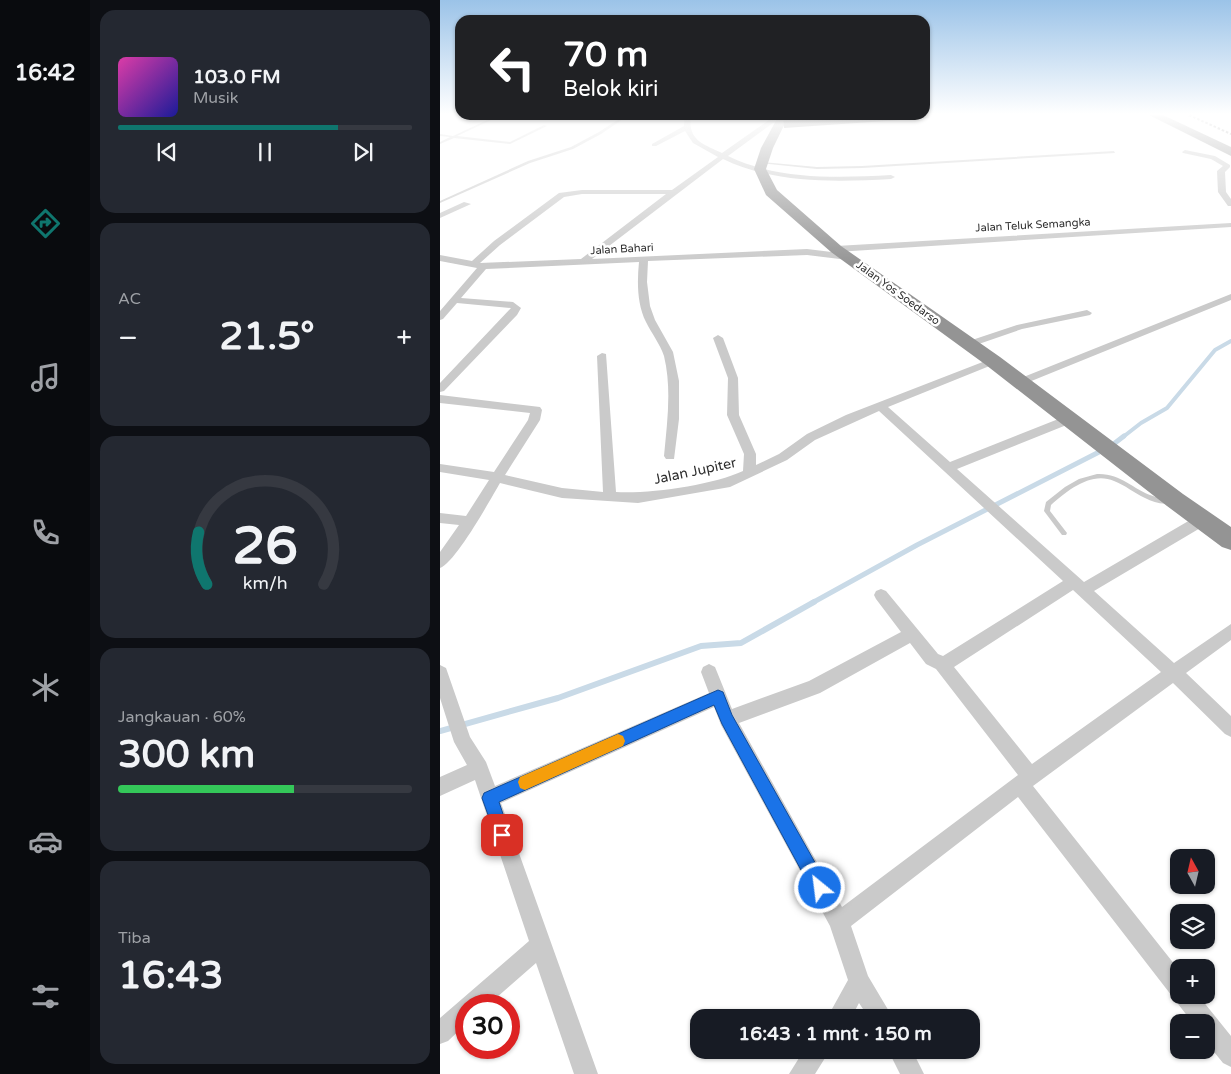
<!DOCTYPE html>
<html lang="id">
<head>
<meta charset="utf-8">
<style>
	body { margin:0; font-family:"Varela Round",sans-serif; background:#242831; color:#f1f3f6; height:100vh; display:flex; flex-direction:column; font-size:19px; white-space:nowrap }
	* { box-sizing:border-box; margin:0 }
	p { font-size:16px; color:#9ea1a6 }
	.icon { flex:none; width:28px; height:28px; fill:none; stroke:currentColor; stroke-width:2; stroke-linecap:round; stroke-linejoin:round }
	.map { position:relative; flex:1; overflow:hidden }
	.sheet { display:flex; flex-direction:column; gap:10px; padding:10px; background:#0d0f14; width:350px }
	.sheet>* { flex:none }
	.top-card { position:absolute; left:15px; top:15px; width:475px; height:105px; border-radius:15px; box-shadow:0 1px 4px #0004; background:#202124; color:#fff; overflow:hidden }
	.needle { width:32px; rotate:352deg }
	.buttons { position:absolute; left:730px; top:849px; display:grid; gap:10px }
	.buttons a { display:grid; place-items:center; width:45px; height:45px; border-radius:10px; background:#171b24; box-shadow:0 1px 4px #0004; font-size:25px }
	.speed { position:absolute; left:15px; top:994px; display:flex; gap:10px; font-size:25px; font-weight:700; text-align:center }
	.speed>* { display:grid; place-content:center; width:65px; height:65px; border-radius:50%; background:#171b24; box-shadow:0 1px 4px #0004; line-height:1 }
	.speed .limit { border:8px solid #d22; background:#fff; color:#111 }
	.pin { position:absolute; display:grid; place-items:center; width:42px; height:42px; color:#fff; margin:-21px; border-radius:10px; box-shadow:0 2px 8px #0006 }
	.me { position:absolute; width:55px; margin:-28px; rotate:331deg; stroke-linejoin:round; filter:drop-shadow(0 0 4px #0008) }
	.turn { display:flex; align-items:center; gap:18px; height:105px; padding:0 25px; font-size:22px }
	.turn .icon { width:65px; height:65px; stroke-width:2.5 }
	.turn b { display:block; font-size:35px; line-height:42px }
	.big { font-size:38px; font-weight:700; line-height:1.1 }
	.sheet .card { flex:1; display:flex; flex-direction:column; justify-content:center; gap:8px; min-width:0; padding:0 18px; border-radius:15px; background:#242831 }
	.sheet .dial { align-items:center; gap:0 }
	.dial svg { height:130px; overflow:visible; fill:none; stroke:#363941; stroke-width:7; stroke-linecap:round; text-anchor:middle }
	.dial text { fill:#f1f3f6; stroke:none }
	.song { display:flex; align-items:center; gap:15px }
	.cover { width:60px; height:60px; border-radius:8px; background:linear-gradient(135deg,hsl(320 70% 55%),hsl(240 70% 35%)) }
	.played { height:5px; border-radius:2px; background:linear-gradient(90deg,#0f766e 75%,#363941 75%) }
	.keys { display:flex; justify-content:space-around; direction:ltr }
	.heat { display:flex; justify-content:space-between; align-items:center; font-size:28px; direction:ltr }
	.charge { height:8px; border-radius:4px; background:linear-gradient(90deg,#34c759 60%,#363941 0) }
	.trip { position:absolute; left:250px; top:1009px; width:290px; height:50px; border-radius:15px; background:#171b24; box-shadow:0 1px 4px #0004; font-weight:700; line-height:50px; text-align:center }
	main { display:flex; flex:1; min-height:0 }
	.tabs { display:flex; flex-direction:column; width:90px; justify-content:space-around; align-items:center; background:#090b0e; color:#9ea1a6 }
	.tabs .icon { width:35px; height:35px }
	.tabs .current { color:#0f766e }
	.tabs b { font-size:22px; color:#f1f3f6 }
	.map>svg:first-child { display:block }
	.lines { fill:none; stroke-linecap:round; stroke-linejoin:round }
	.stream-far2 { stroke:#c9dae7; stroke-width:4 }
	.stream-far1 { stroke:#c9dae7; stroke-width:5 }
	.stream { stroke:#c9dae7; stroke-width:6 }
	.lane { fill:#cacaca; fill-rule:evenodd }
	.street { fill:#cacaca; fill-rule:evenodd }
	.highway { fill:#949494; fill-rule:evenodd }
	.rail { stroke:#828282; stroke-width:2; stroke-dasharray:2.5 2; stroke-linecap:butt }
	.shaded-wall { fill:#5a5a5a }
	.route { fill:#1a73e8; stroke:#114b97 }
	.slow { fill:#f59e0b }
	.labels { text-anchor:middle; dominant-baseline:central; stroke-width:5; stroke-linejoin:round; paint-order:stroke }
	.far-street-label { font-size:11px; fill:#2d2d2d; stroke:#fff }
	.street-label { font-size:14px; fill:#2d2d2d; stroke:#fff }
</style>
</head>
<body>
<main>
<nav class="tabs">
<b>16:42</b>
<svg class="icon current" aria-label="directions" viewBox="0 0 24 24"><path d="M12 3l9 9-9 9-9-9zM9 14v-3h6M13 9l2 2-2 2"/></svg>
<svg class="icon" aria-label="music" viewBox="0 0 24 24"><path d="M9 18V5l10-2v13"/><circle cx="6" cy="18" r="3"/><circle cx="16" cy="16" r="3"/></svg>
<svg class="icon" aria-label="phone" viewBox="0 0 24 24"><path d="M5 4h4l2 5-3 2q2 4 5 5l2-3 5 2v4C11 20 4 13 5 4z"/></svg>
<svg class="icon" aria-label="climate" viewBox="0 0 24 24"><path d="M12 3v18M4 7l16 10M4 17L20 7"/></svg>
<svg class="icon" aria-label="car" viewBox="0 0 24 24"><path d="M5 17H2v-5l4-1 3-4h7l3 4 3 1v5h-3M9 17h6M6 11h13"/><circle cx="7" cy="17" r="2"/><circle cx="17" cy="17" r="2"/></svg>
<svg class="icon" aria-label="filters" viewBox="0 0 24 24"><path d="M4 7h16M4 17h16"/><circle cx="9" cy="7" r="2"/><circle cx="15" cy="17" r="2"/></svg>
</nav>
<section class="sheet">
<div class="card">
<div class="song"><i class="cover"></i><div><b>103.0 FM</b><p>Musik</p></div></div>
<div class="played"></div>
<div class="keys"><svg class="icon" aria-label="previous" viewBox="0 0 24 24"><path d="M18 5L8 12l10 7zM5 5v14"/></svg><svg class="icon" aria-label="pause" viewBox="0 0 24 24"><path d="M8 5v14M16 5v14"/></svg><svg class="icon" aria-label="next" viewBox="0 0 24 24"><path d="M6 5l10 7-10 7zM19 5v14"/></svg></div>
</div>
<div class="card"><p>AC</p>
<div class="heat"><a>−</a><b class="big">21.5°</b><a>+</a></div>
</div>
<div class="card dial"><svg viewBox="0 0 100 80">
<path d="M14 69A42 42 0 1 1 86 69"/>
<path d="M14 69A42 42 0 0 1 9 37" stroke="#0f766e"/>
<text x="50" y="56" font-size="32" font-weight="700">26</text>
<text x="50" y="72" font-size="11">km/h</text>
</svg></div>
<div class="card"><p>Jangkauan · 60%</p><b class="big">300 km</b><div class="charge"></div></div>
<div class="card"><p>Tiba</p><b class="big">16:43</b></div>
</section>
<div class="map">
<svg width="791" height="1074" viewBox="0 0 791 1074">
	<rect width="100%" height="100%" fill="#fff"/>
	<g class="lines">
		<path class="stream-far2" d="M683,437L701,423L727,408L775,350L791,341"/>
		<path class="stream-far1" d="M671,446L684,436
			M372,603L477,545L663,450"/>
		<path class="stream" d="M0,731L118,698L261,646L301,643L374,602"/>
		<path class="lane" d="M58,115H62L17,136L70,142L104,125L107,126L70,144L14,138L0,144V142L10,137L0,136V134L13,136Z
			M102,115L134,116L163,115L134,118Z
			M185,115H189L161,134L133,149L90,163L0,203V201L88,161L131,147L159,132Z
			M674,151L675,153L422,168L377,169L319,163L321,162L377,167L422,166Z
			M657,474C681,473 692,489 713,496C720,499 727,497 732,501L731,503C722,505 713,502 705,498C694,493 685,485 674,481C651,471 627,491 611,505L610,511L627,533L626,535H622L604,511L606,502L625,487L639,479Z"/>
		<path class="street" d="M245,115H251C247,140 263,144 282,153L329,120L343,119V121L333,123L288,156C337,180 397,178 451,175L455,177L451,179C396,182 334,184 283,159L152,259L367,249L408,254L412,257L408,260L367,255L208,261L207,282L210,306L215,320L233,352L239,381V419L234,459H226L224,456C227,423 232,389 224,356C220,344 212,334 206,322C197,304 197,282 199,262L46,269L21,298L73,302L81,308L77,315L4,391L0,392V383L71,308L17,303L3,319L0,320V311L37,268L0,261V255L32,261L54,241L119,193L142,190H232L278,157L253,143L245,131L216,146H212V144L244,126ZM142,194H226L141,259L40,263L60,245L124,197Z
			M745,150L775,156L790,165V167L785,172L786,192L791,199V206H788L778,192L777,171L783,166L771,159L743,153L742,152Z
			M24,202L31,204L0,218V213Z
			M791,223V227L396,252L392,249L396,246Z
			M791,294V300L584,384H576L575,382L576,380Z
			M647,310L652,313L650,315L582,329L530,347L525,344L526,342L577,325Z
			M278,335L283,338L298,378L299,415L316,454V465L339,454L367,434L406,415L553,358L558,361L557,363L448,407L510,462L626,416H634L636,419L634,422L517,469L644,582L757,516L762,515L767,516L769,520L767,524L654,591L734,663L791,624V640L746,673L791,716V737L785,734L733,683L593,786L739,970V995H758L791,1036V1067L783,1063L766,1042V1022H752L578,797L411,926L428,976L453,1018H429L419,1003L411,1018H387L408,980L390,926L281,725L274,707L61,803L158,1074H134L96,963L48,1005H26V1024L8,1041L0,1044V1018L89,941L35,780L0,796V777L27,765L14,742L0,698V665L6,668L30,737L46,762L55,786L269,693L261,672L263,667L269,664L275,667L292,709L369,681L461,632L436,599L434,595L436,591L441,589L446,591L498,654L503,656L623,581L439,411L375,440L347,460L290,487L198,503L122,498L60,483C50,500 16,562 0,568V552L19,525L0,523V513L26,516L49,480L0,472V464L54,472L88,420L90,413L0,403V395L100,407L102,410L100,420L65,475L122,488L163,492L157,356L162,353L166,354L176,492C210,494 273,485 303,471L304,454L287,415L288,378L273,338ZM633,590L721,672L592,764L514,667ZM470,643L486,664L496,669L578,775L402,907L299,723L380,693Z
			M364,1050H390L375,1074H349Z
			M448,1050H472L484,1074H460Z"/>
		<path class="highway" d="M339,115H349L333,148L326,169L337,190L401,246L560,357L743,494L791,527V550L782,547L727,506L546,365L391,252L326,195L314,169L321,148Z
			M709,115H723L791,147V156Z"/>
		<path class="rail" d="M749,115L791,134"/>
	</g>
	<path class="shaded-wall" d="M343,115H490L489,118L344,128Z"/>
	<linearGradient id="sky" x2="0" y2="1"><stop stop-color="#9bc3e8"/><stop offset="0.43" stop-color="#fff"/><stop offset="1" stop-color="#fff" stop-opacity="0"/></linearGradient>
	<rect width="791" height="265" fill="url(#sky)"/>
	<path class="route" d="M278,690L283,692L292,715L386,882L389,888L386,894L380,897L374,894L282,724L274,705L59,802L70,835L68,840L62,843L57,840L42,798L44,793Z"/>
	<path class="slow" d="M178,734L183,736L185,741L183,746L85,790L80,788L78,782L80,777Z"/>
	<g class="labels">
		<g class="far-street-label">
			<text transform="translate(593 225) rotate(-3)">Jalan Teluk Semangka</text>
			<text transform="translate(182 249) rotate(-3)">Jalan Bahari</text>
			<text transform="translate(458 293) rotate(36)">Jalan Yos Soedarso</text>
		</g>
		<g class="street-label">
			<text transform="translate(255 471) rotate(-12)">Jalan Jupiter</text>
		</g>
	</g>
</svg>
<div class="buttons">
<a><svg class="needle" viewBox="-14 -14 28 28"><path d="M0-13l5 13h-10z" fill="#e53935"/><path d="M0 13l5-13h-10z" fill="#9ea1a6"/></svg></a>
<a><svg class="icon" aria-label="layers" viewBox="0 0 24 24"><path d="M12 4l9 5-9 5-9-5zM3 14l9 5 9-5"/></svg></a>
<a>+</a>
<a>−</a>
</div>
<div class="speed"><div class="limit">30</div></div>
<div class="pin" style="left:62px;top:835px;background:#d93025"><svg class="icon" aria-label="arrive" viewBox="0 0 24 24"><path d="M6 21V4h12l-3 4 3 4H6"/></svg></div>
<svg class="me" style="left:380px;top:888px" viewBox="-20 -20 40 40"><circle r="17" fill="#1a73e8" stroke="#fff" stroke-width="3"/><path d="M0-11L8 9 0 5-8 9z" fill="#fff"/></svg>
<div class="trip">16:43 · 1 mnt · 150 m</div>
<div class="top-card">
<div class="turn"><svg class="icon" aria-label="left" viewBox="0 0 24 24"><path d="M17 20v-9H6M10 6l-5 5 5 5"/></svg><div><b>70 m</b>Belok kiri</div></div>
</div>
</div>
</main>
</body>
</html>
